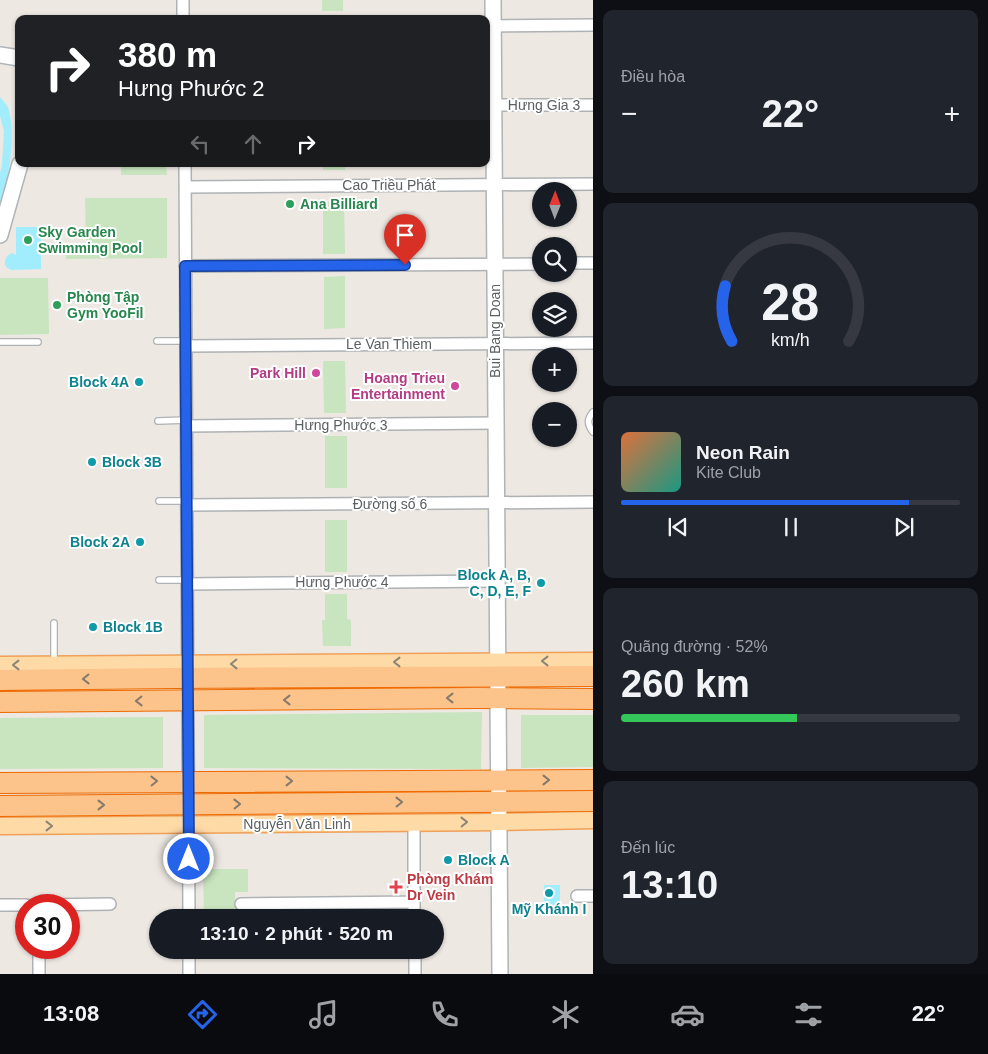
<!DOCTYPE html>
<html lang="vi">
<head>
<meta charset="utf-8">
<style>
	body { margin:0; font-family:Arial,sans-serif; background:#20242c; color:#f1f3f6; height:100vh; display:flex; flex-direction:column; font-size:19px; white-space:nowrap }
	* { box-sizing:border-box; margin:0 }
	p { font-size:16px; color:#9ea1a6 }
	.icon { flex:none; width:28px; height:28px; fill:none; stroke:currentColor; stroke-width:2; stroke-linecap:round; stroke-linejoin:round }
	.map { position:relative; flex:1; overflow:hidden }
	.panel { display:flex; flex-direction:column; gap:10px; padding:10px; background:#0d0f14; width:395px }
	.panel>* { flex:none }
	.top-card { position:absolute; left:15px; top:15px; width:475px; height:152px; border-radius:10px; box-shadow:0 1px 4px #0004; background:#202124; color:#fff; overflow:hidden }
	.needle { width:32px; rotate:1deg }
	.controls { position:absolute; left:532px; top:182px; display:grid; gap:10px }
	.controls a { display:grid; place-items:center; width:45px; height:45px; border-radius:50%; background:#171b24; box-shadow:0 1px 4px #0004; font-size:25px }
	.speed { position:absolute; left:15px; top:894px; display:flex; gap:10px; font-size:25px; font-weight:700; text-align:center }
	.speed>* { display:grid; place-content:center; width:65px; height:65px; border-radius:50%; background:#171b24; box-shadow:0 1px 4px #0004; line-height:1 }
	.speed .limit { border:8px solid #d22; background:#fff; color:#111 }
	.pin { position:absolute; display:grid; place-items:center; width:42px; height:42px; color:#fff; margin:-51px -21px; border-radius:50% 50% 50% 0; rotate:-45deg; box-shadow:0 0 5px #0007 }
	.pin .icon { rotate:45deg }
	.me { position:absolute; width:55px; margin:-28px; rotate:0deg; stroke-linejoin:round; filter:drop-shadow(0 0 4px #0008) }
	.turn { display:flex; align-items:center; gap:18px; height:105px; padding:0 20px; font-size:22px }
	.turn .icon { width:65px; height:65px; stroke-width:2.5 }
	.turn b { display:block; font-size:35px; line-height:42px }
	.lanes { display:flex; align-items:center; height:48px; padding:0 20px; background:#0003; justify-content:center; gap:25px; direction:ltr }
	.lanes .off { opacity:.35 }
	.big { font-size:38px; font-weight:600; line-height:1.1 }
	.panel .tile { flex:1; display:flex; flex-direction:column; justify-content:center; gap:8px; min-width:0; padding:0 18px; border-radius:10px; background:#20242c }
	.panel .dial { align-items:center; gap:0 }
	.dial svg { height:130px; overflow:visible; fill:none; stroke:#363941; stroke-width:7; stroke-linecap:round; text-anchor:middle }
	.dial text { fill:#f1f3f6; stroke:none }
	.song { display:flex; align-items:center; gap:15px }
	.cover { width:60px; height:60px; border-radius:8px; background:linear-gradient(135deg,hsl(20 70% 55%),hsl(170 70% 35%)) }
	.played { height:5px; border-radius:2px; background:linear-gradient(90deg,#2563eb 85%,#363941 85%) }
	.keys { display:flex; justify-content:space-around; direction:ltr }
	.heat { display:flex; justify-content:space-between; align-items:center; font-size:28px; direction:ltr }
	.charge { height:8px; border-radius:4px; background:linear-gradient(90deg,#34c759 52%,#363941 0) }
	.trip { position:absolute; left:149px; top:909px; width:295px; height:50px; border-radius:25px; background:#171b24; box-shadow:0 1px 4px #0004; font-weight:600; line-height:50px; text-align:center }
	.dock { display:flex; height:80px; justify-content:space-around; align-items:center; background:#090b0e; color:#9ea1a6 }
	.dock .icon { width:35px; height:35px }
	.dock .active { color:#2563eb }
	.dock b { font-size:22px; color:#f1f3f6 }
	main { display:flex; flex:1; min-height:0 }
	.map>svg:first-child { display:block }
	.green { fill:#c8e5bf }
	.water { fill:#a1edfe }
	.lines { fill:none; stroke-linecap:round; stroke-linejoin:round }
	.lane-casing { stroke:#aeb2b5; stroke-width:8 }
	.street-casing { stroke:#aeb2b5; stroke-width:14 }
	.secondary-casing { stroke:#afb4b8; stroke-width:18 }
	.primary-casing { stroke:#f0a058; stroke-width:19 }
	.highway-casing { stroke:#ee6a02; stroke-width:22 }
	.lane { stroke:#fff; stroke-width:5.5 }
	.street { stroke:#fff; stroke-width:11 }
	.secondary { stroke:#fff; stroke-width:15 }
	.primary { stroke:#fedaa6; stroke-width:16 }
	.highway { stroke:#fcc38a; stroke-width:20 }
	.oneway { stroke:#8c8577 }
	.oneway2 { stroke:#83796d }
	.route-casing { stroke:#184099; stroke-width:12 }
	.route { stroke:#2563eb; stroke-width:9 }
	.leisure-dot { fill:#2e9e5b; stroke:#fff; stroke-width:2 }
	.hotel-dot { fill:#d1479c; stroke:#fff; stroke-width:2 }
	.culture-dot { fill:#0f9aa8; stroke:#fff; stroke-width:2 }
	.health-dot { fill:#e0444e; stroke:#fff; stroke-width:2 }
	.labels { text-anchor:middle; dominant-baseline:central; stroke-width:4; stroke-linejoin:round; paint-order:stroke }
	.street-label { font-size:14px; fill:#5b6063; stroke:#fff }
	.leisure-label { font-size:14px; font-weight:bold; fill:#27864d; stroke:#fff; text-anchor:start }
	.hotel-label { font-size:14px; font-weight:bold; fill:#b23c85; stroke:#fff; text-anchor:end }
	.culture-label { font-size:14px; font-weight:bold; fill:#0d838f; stroke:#fff; text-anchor:end }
	.health-label { font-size:14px; font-weight:bold; fill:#be3a42; stroke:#fff; text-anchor:start }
</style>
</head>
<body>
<main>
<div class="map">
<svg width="593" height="974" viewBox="0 0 593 974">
	<rect width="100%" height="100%" fill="#ede8e2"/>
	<path class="green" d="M322,0H343V11H322Z
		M121,164H166L167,175H121Z
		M323,164H345V170H323Z
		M85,198H167V258L66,259V245H86Z
		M344,201L345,254H323V202Z
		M345,276V328L324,329V277Z
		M0,278H48L49,334L0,335Z
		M323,361H345L346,413H324Z
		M325,436H347V488H325Z
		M325,520H347V572H325Z
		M325,594H347V619L351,620V646H323L322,620H325Z
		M482,712L481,769L204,768V715Z
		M521,715H593V767L521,768Z
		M163,717V768L0,769V718Z
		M203,869H248V892H235V914H248V917H204Z"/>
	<path class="water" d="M0,97C3,101 8,105 9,110C16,136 8,184 0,210V173L2,165L4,131L0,116Z
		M16,227H41V269L12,270C2,268 3,257 12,253L16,255Z
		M544,885H560V911H544Z"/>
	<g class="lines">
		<g class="lane-casing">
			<path id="lane" d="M157,341H186
				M0,342H38
				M593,412C587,419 587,424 593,432
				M158,421L187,420
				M159,501H187
				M159,580H188
				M54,623V663"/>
		</g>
		<g class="street-casing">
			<path id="street" d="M183,0V19
				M487,26L593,25
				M486,105H593
				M185,164L189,918
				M185,187L593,184
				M569,263H593
				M185,266L541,264
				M186,346L593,343
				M187,426L496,423
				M187,505L593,502
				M188,584L497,581
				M414,823V918
				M577,896H593
				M241,904L414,902
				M0,905H26
				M42,905L110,904
				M39,948V974
				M189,950V974
				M415,950V974"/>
		</g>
		<g class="secondary-casing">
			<path id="secondary" d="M493,0L500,974
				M0,55L19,58
				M0,235L20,164"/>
		</g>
		<g class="primary-casing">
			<path id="primary" d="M0,665L593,661
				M0,826L499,822L593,820"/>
		</g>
		<g class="highway-casing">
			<path id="highway" d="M0,680L175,678L593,676
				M0,702L476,698L593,699
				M0,783L593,780
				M0,806L593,801"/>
		</g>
		<use href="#lane" class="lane"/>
		<use href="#street" class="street"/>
		<use href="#secondary" class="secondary"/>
		<use href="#primary" class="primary"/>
		<use href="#highway" class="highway"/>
	</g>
	<defs><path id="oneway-chevron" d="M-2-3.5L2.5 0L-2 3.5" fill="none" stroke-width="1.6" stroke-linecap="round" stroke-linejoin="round" transform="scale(1.25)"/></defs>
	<g class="oneway">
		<use href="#oneway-chevron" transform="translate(545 661) rotate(180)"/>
		<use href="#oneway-chevron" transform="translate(397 662) rotate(180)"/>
		<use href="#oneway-chevron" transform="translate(234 664) rotate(179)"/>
		<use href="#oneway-chevron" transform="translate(16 665) rotate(180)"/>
		<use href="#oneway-chevron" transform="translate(464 822) rotate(-1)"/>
		<use href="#oneway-chevron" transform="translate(49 826)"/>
	</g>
	<g class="oneway2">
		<use href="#oneway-chevron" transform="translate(86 679) rotate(179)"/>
		<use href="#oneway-chevron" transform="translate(450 698) rotate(180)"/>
		<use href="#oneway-chevron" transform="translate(287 700) rotate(180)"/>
		<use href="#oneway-chevron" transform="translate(139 701) rotate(179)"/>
		<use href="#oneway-chevron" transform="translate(546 780)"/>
		<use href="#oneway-chevron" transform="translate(154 781) rotate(-1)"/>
		<use href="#oneway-chevron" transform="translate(289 781)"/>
		<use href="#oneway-chevron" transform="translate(399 802) rotate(-1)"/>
		<use href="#oneway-chevron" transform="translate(237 804) rotate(-1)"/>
		<use href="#oneway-chevron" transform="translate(101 805)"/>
	</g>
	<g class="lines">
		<g class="route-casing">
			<path id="route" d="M189,859L185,266L405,265"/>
		</g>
		<use href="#route" class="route"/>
	</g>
	<g class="leisure-dot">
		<circle cx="290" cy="204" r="5"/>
		<circle cx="28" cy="240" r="5"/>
		<circle cx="57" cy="305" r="5"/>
	</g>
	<g class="hotel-dot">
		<circle cx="316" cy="373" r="5"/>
		<circle cx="455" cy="386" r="5"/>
	</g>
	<g class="culture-dot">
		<circle cx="139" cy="382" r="5"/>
		<circle cx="92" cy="462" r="5"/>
		<circle cx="140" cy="542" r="5"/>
		<circle cx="541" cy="583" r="5"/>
		<circle cx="93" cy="627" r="5"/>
		<circle cx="448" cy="860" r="5"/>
		<circle cx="549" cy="893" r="5"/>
	</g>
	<path class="health-dot" d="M393.5 879.5h5v5h5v5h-5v5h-5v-5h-5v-5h5z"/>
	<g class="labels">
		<g class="street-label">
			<text x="544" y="105">Hưng Gia 3</text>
			<text x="389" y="185">Cao Triều Phát</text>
			<text transform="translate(495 331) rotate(-90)">Bui Bang Doan</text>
			<text x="389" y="344">Le Van Thiem</text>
			<text x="341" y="425">Hưng Phước 3</text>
			<text x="390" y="504">Đường số 6</text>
			<text x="342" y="582">Hưng Phước 4</text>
			<text x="297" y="824">Nguyễn Văn Linh</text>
		</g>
		<g class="leisure-label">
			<text x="300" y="204">Ana Billiard</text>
			<text x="38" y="232">Sky Garden<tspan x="38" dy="16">Swimming Pool</tspan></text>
			<text x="67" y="297">Phòng Tập<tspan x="67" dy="16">Gym YooFil</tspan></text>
		</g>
		<g class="hotel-label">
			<text x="306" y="373">Park Hill</text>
			<text x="445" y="378">Hoang Trieu<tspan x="445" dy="16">Entertainment</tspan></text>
		</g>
		<g class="culture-label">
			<text x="129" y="382">Block 4A</text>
			<text x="102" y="462" text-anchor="start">Block 3B</text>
			<text x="130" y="542">Block 2A</text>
			<text x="531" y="575">Block A, B,<tspan x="531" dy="16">C, D, E, F</tspan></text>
			<text x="103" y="627" text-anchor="start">Block 1B</text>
			<text x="458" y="860" text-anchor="start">Block A</text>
			<text x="549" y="909" text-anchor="middle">Mỹ Khánh I</text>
		</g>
		<g class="health-label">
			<text x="407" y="879">Phòng Khám<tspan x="407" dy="16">Dr Vein</tspan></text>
		</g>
	</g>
</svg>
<div class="controls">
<a><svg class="needle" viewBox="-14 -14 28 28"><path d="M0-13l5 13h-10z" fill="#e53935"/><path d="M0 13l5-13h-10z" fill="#9ea1a6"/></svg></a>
<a><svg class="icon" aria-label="search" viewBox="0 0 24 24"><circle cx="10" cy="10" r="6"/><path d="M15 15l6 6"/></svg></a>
<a><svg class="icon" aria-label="layers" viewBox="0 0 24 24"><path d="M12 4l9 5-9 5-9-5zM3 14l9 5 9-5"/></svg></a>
<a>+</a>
<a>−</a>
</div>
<div class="speed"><div class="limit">30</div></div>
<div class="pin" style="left:405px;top:265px;background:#d93025"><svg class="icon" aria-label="arrive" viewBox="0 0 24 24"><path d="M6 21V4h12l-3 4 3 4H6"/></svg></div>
<svg class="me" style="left:189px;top:859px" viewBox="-20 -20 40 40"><circle r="17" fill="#2563eb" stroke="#fff" stroke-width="3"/><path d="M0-11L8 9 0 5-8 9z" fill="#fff"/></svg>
<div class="trip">13:10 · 2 phút · 520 m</div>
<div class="top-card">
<div class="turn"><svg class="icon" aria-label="right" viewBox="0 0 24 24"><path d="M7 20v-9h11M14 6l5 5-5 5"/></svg><div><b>380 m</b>Hưng Phước 2</div></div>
<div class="lanes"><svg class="icon off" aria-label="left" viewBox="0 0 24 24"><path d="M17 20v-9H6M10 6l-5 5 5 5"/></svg><svg class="icon off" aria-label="ahead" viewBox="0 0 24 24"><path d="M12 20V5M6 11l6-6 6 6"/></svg><svg class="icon" aria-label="right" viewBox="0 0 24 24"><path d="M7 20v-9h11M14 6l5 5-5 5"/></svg></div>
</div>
</div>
<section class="panel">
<div class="tile"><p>Điều hòa</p>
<div class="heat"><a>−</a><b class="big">22°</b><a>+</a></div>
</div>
<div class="tile dial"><svg viewBox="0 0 100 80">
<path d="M14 69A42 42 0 1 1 86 69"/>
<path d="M14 69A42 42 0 0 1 10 35" stroke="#2563eb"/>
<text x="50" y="56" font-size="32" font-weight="700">28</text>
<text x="50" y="72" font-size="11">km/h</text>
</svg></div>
<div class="tile">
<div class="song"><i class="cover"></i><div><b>Neon Rain</b><p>Kite Club</p></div></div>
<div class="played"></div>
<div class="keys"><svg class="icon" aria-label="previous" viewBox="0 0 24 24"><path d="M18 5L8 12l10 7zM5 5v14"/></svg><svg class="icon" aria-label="pause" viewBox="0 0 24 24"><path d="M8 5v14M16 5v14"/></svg><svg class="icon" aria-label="next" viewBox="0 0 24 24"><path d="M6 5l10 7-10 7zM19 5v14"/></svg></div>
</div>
<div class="tile"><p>Quãng đường · 52%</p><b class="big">260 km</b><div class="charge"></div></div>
<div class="tile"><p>Đến lúc</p><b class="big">13:10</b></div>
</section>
</main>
<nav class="dock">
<b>13:08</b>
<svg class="icon active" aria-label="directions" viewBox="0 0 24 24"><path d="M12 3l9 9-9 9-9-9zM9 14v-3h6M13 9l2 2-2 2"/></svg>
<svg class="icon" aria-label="music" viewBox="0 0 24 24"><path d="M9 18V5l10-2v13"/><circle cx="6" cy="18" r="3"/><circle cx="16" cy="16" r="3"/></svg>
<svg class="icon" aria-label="phone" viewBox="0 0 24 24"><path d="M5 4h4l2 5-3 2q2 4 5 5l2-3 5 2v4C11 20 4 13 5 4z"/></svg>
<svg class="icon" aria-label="climate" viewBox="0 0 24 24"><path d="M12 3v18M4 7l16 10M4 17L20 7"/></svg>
<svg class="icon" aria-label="car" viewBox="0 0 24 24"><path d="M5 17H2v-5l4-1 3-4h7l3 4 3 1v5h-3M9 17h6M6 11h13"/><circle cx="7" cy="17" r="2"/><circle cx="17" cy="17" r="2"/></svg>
<svg class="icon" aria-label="filters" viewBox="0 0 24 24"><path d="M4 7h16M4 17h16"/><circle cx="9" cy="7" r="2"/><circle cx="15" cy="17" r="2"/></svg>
<b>22°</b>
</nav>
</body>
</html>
